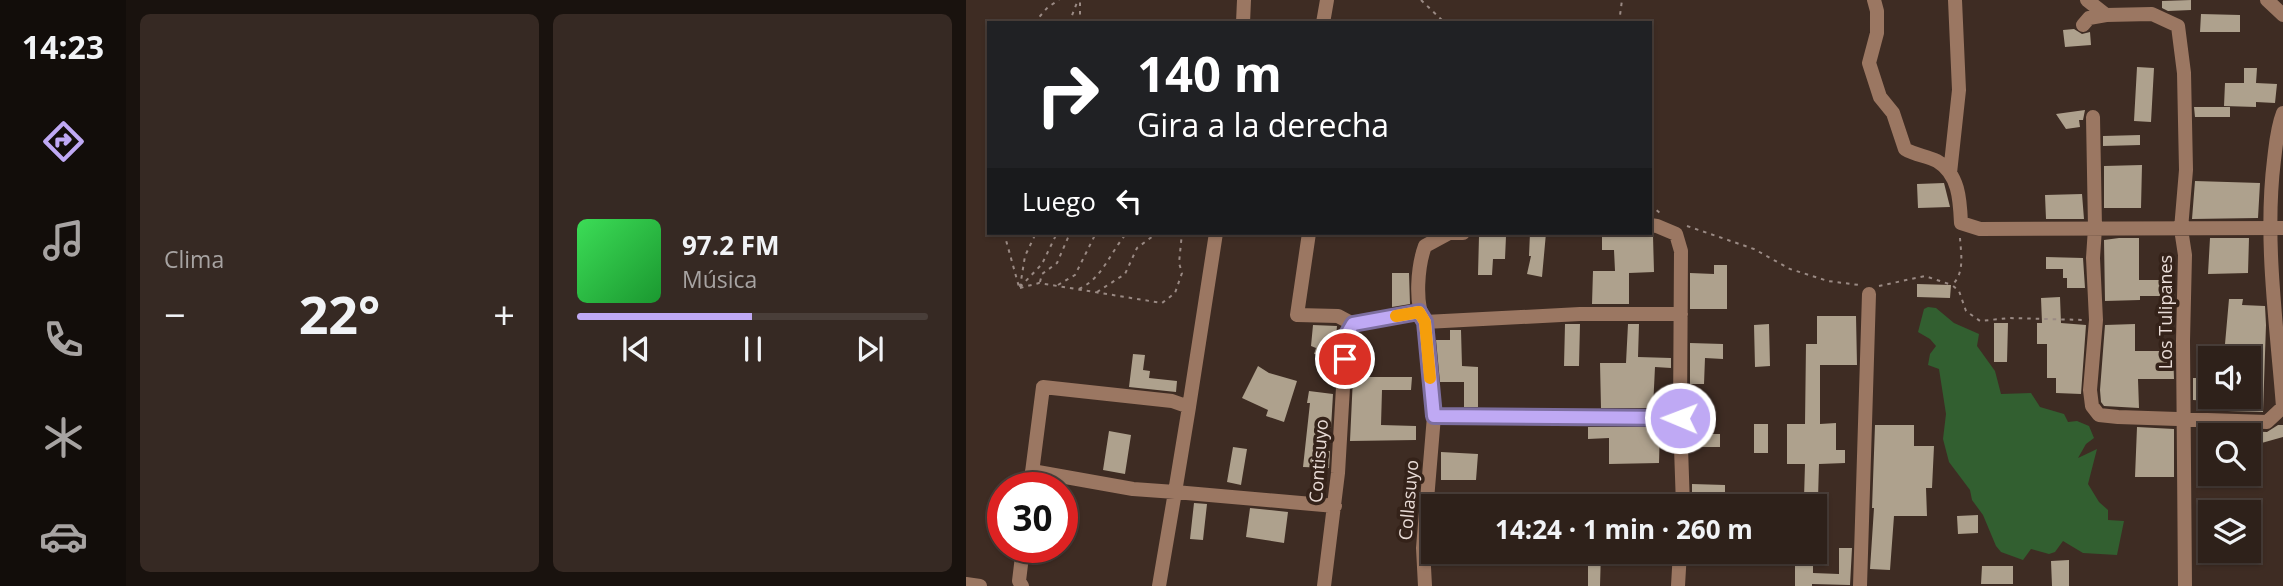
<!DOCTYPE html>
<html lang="es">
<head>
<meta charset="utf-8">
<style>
	body { margin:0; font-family:"Open Sans",sans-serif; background:#362923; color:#f1f3f6; height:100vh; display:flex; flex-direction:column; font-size:26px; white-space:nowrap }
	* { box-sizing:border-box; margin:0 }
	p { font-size:23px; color:#a7a3a2 }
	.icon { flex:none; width:38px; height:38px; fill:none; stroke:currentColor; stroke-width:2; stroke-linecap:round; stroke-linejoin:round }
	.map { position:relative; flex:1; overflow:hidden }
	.side { display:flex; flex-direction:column; gap:14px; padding:14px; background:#19120e; width:840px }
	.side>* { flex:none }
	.top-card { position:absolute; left:21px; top:21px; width:665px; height:214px; border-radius:0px; box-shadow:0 2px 5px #0004,0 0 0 2px #493e39; background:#202124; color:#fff; overflow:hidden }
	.tools { position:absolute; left:1232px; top:346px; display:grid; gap:14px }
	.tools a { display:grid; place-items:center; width:63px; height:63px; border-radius:0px; background:#2e211a; box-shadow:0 2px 5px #0004,0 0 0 2px #493e39; font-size:35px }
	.speed { position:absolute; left:21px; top:472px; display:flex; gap:14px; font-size:35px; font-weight:700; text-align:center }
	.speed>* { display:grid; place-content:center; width:91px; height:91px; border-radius:50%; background:#2e211a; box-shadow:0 2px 5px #0004,0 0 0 2px #493e39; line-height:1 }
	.speed .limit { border:10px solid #d22; background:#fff; color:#111 }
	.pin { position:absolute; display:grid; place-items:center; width:60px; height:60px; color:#fff; margin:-30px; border:4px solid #fff; border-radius:50%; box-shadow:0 2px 7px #0007 }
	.me { position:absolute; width:77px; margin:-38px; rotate:271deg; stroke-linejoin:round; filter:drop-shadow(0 0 5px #0008) }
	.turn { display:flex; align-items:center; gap:24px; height:147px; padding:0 35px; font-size:32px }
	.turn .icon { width:91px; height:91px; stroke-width:2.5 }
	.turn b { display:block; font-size:49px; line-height:60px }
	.then { display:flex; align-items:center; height:66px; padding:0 35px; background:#0003; gap:14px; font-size:26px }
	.big { font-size:52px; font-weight:700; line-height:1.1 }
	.side .widget { flex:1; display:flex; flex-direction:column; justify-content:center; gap:10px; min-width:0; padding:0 24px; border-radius:10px; background:#362923 }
	.song { display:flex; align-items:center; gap:21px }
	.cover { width:84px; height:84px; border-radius:10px; background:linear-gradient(135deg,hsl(130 70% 55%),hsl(130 70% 35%)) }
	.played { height:7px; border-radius:4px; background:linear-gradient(90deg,#bfa9f4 50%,#493e39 50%) }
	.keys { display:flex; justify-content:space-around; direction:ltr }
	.heat { display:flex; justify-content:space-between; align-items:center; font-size:38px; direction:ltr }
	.side .tiles { flex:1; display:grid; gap:14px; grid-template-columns:repeat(2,1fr) }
	.trip { position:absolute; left:455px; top:494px; width:406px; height:70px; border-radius:0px; background:#2e211a; box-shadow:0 2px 5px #0004,0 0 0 2px #493e39; font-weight:700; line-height:70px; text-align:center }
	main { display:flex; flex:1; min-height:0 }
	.tab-bar { display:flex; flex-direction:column; width:126px; justify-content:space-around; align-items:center; background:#120d0a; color:#a7a3a2 }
	.tab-bar .icon { width:49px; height:49px }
	.tab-bar .active { color:#bfa9f4 }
	.tab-bar b { font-size:32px; color:#f1f3f6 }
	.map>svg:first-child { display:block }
	.green { fill:#325f30 }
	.building { fill:#aea18d }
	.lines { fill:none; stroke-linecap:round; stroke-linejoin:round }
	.path { stroke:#9a8a84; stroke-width:2; stroke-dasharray:3.5 5; stroke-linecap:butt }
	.minor { stroke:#9b7762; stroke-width:14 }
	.route-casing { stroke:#7c6e9f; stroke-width:18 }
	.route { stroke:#bfa9f4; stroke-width:12 }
	.slow { stroke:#f59e0b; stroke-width:12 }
	.labels { text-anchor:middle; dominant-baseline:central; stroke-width:7; stroke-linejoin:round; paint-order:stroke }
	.street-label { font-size:18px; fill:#e9dcd7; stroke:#342219 }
</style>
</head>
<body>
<main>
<nav class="tab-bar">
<b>14:23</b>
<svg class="icon active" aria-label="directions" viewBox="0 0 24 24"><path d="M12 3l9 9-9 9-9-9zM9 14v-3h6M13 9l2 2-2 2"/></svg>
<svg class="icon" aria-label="music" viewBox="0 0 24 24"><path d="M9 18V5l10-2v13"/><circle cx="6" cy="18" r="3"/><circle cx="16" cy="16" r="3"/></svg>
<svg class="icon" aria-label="phone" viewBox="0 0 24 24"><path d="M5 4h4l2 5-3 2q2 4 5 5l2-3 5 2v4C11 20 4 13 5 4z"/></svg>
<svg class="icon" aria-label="climate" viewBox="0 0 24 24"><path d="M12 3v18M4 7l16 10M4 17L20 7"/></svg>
<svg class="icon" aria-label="car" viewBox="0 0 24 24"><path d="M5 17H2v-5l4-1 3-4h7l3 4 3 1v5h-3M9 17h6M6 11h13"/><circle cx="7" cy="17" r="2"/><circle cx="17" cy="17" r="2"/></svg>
</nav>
<section class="side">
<div class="tiles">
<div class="widget"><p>Clima</p>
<div class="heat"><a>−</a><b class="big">22°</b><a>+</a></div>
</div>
<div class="widget">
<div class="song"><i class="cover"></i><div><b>97.2 FM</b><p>Música</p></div></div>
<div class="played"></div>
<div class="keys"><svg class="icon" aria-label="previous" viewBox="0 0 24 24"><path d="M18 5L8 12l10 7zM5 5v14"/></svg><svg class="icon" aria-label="pause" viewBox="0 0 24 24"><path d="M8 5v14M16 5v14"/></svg><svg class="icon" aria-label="next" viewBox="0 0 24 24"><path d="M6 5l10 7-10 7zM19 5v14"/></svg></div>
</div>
</div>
</section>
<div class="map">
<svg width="1317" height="586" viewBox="0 0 1317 586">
	<rect width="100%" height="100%" fill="#3e2c23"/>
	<path class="green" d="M962,307L970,308L988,323L1013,334L1011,346L1029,371L1035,394L1065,393L1074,407L1098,414L1102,422L1111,421L1123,426L1128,438L1120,444L1112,458L1131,449L1122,484L1133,502L1142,510V520L1158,521L1151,555L1117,553L1097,541L1089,552L1083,554L1065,549L1057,560L1035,552L1030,546L1017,515L1006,500L1004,490L983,462L977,439L980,414L973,369L962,365L964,354L970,346L964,339L952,332L958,309Z"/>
	<path class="building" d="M1225,0V10L1202,11L1196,8V1Z
		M1235,14L1274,15V32H1234Z
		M1108,29L1116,34L1124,32L1125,45L1099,47L1097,30Z
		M1171,67L1188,68L1185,122L1168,121Z
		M1278,68H1291L1290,83L1311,84L1309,103L1290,102V107L1258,106L1259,83H1278Z
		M1228,107H1264V117H1229Z
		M1119,110L1117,120H1113L1114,127L1100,129L1090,114Z
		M1174,135V145L1137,146V136Z
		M1176,165L1175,208H1138V166Z
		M1229,181L1294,183L1292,218L1226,219Z
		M978,183L984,207L952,208L951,184Z
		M1116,194L1118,219H1080L1079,195Z
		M564,233H580L576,277L561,274L565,256H563Z
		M636,234H647V237L687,236L688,272L663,273V304H626L627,271H649L648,250H636Z
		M513,236H540L539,259H527L526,275H512Z
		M1153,238H1173V280H1209L1208,296H1174V300L1139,301L1138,240Z
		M1244,238H1283L1282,273L1242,274Z
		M1080,257L1117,258L1119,288H1101V278H1097V269H1080Z
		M748,265H761V309H724V273L748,274Z
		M426,273H443L444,304L426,307Z
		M951,284L985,285L984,298L951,297Z
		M1094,297L1095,323L1120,325L1115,394L1090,393V378H1081V344H1071V323H1076L1075,298Z
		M1263,299H1277L1276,305L1299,306L1300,325L1297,412L1261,411V397H1283V345L1259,344Z
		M851,316H890L891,365H854V424L870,423V450H879V463L853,464L852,499L838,498L839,464H821V424H839L840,344H851Z
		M1028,323H1042L1041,362H1028Z
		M599,324H614L613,366H598Z
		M662,324H673L672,357L705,358V368L689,367L687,408H635L634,363H660Z
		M803,324L804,366L789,367L788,325Z
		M1169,324V351H1207L1208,379H1172L1173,408L1138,406L1135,402L1134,390L1139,325Z
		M347,325L371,326L370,337L364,336L362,356L348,354L350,348L345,346Z
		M484,330H495L496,366L512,367V407H498V382H474L470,340H484Z
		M724,343L757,344V359L739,358L738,384H724Z
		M167,354L179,355L177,370L184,371L183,378L211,381L210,392L163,387Z
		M292,366L303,373L331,381L318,422L300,416L302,410L276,398Z
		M387,377H446L445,390H416L415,425L450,426V440L384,441Z
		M1227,378H1244V401L1227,400Z
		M343,391L367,394L365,428L356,427L352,451H364L363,468L337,467L344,403H341Z
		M788,424H802V453H788Z
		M909,425H948V446H968L966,488H960L961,516H928L924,570L904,569L908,508H906Z
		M1312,425H1317V437L1292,444H1283V436H1276V431L1301,432Z
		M622,427H694L693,463L643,464V438L622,439Z
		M1171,427L1208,429V477H1169Z
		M143,431L165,435L159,474L137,470Z
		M725,434H754V447H725Z
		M267,447L281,449L275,485L261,482Z
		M475,452L512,454L510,480H475Z
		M726,484L759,485V498L726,497Z
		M228,503L241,504L237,540L224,539Z
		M284,508L322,512L318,543L280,537Z
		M1012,515V533L992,534L991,516Z
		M873,548H886L884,585L846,584V586H829V551H847V573L873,574Z
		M622,551H635L634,586H622Z
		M1103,560V586H1086L1085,561Z
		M1016,566H1047V584H1015Z"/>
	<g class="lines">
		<path class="path" d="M455,0L479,23
			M68,23L82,7L93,0
			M103,23L112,0
			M114,23V0
			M653,23L656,0
			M23,139V145
			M684,205L694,213
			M721,226L788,249L824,269L862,281L893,285
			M38,233L53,287
			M994,238C995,254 999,273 986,285L993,291L1000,311L1014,321L1043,318L1118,320
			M74,282L76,274L91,263L104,233
			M92,285L109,275L130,233
			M913,286L959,276L986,285
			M54,287L76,264L91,233
			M54,287L59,256L70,233
			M54,288L73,283L196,303L209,293L216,273L213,263L216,233
			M113,289C137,278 144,252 161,233
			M131,292L159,274L171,248L191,233"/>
		<path class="minor" d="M908,0L911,11V33L903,63L914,97L927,113L939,149C949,155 961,156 971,161C993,174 994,200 995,223L1014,229L1317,228
			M1121,0L1140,15
			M1301,0L1317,15
			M277,23L278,0
			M357,23L361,0
			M1117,25L1123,18L1140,15L1186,14L1212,26L1218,73L1220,170L1215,229L1219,255L1217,341L1219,586
			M1127,117L1129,228L1127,258L1130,320L1124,390L1126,406L1133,415L1152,417L1301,422L1317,407C1311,327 1298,240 1308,160C1310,144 1311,128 1317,113
			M984,173L993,90L989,0
			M684,225L691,226L710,234L715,251L714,418L717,506
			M343,233L331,315L372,316L387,324
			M459,322L614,314H715
			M223,407L250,233
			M468,416L714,418
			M66,471L167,489L209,492L193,586
			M64,488L77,387L206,401L223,407L209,492L369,506
			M0,584L14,586
			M56,586L53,581L57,548
			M358,586L372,473L380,336L387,324L453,312
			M459,586L457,548L468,416L459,322C448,304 452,265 459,246L483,233H497
			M712,586L714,551
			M894,586L903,294"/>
	</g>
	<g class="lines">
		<g class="route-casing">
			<path id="route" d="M379,359L380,336L387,324L453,312L459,322L468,416L714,418"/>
		</g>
		<use href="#route" class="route"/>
		<path class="slow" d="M430,316L453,312L459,322L464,378"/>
	</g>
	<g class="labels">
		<g class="street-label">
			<text transform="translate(1199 312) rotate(-90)">Los Tulipanes</text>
			<text transform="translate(352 461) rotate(-86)">Contisuyo</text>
			<text transform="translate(442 500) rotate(-85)">Collasuyo</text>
		</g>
	</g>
</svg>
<div class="tools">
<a><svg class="icon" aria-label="sound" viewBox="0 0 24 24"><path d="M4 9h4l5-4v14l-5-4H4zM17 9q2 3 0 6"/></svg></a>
<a><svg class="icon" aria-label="search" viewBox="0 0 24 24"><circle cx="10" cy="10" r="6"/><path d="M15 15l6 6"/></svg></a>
<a><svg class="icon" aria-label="layers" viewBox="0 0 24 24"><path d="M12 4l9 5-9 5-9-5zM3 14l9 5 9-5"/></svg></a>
</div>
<div class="speed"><div class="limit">30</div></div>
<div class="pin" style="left:379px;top:359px;background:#d93025"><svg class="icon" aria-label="arrive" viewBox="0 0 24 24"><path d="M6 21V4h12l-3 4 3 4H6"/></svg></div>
<svg class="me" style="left:714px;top:418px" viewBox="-20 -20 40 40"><circle r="17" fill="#bfa9f4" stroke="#fff" stroke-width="3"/><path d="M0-11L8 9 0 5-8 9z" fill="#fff"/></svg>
<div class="trip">14:24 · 1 min · 260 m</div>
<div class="top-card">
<div class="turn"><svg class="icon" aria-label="right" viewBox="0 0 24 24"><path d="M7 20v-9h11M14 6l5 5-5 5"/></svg><div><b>140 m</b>Gira a la derecha</div></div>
<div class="then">Luego<svg class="icon" aria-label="left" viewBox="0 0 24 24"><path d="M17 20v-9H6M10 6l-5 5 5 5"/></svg></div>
</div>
</div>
</main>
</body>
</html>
